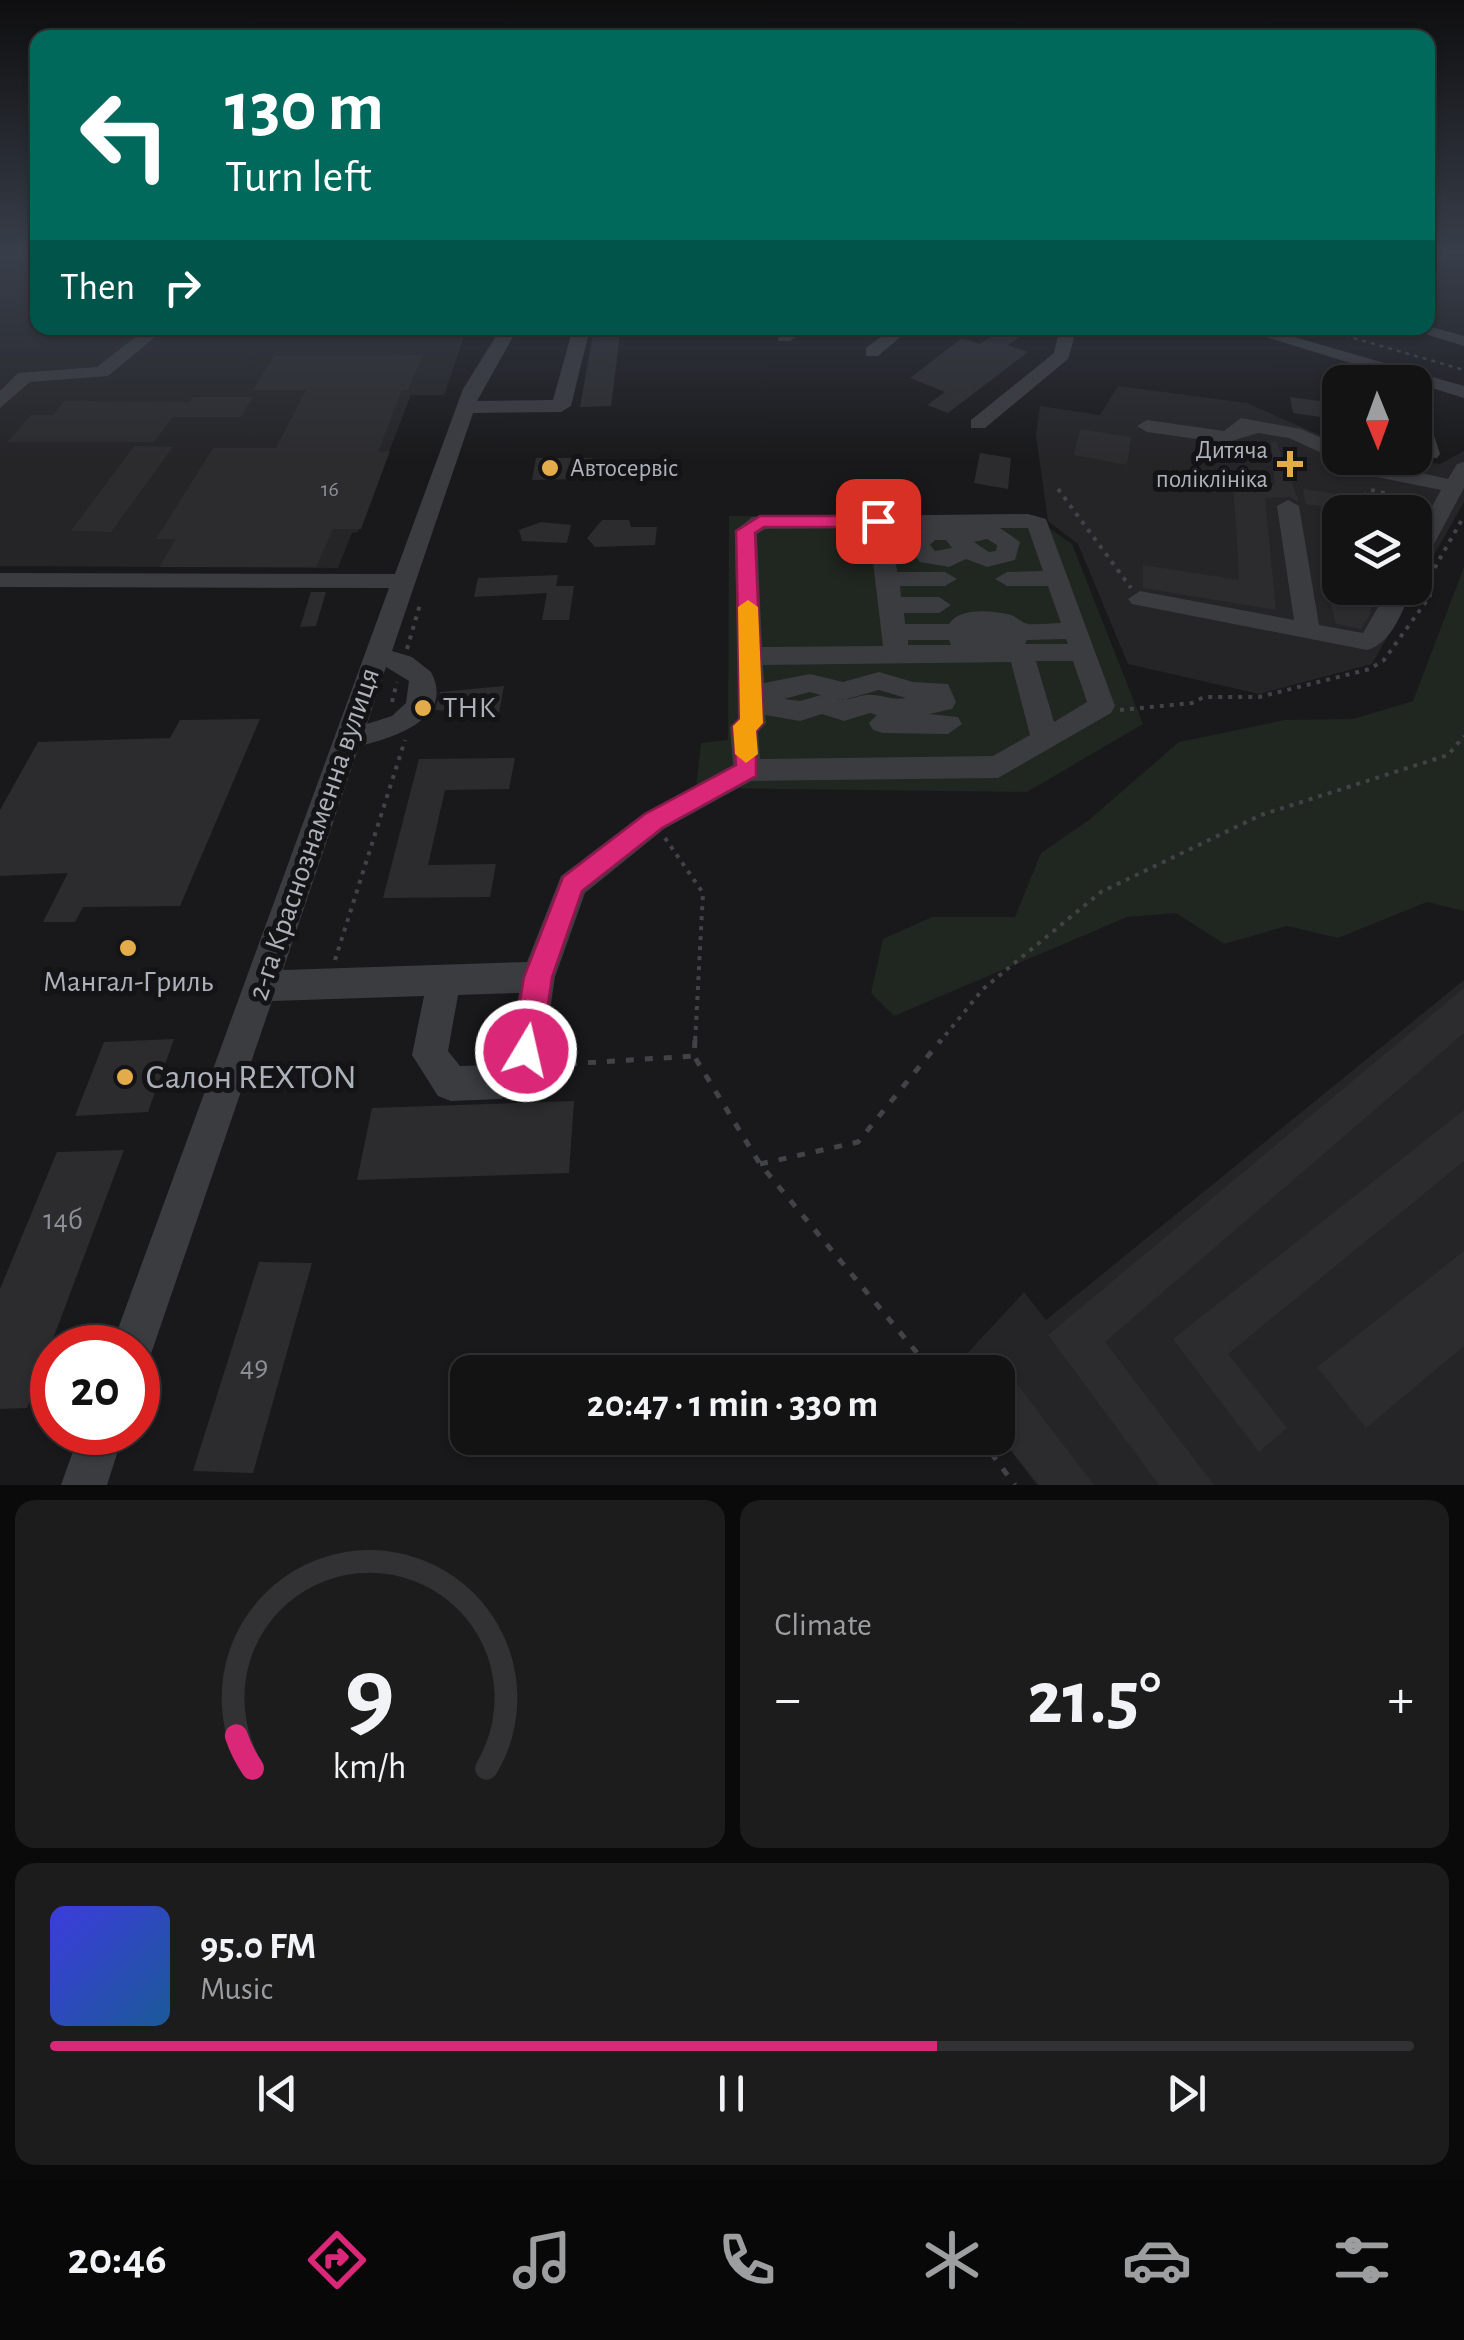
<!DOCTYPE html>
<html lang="en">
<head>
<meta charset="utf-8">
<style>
	body { margin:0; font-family:"Alegreya Sans",sans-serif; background:#1c1c1d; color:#f1f3f6; height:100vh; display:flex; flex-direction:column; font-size:38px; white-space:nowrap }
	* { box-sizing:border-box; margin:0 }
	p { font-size:32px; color:#9d9ea0 }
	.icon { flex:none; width:55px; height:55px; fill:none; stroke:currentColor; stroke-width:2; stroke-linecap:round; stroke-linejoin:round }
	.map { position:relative; height:1485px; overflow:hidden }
	.drawer { display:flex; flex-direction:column; gap:15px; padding:15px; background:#0a0a0b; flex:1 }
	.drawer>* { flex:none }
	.top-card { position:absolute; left:30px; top:30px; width:1405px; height:305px; border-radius:20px; box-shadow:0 2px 8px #0004,0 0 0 2px #323234; background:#00695c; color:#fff; overflow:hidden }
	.needle { width:65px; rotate:179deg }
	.controls { position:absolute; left:1322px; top:365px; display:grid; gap:20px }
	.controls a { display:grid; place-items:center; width:110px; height:110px; border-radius:20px; background:#131314; box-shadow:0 2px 8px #0004,0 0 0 2px #323234; font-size:50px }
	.speed { position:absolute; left:30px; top:1325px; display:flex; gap:20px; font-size:50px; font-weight:700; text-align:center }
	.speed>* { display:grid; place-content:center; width:130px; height:130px; border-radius:50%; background:#131314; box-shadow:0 2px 8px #0004,0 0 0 2px #323234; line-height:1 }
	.speed .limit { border:15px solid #d22; background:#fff; color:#111 }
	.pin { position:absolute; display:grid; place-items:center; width:85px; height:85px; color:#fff; margin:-42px; border-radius:20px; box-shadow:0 5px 15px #0006 }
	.me { position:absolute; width:110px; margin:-55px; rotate:9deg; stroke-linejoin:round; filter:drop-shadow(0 0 8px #0008) }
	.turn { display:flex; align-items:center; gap:35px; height:210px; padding:0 30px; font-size:45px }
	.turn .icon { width:130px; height:130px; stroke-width:2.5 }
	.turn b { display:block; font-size:70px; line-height:85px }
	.then { display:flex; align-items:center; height:95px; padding:0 30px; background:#0003; gap:20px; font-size:38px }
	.big { font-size:75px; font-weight:700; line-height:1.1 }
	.drawer .widget { flex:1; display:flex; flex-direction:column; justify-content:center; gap:15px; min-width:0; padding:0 35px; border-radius:20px; background:#1c1c1d }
	.drawer .dial { align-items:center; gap:0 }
	.dial svg { height:260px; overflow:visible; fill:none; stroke:#323234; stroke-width:7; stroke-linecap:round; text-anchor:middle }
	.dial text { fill:#f1f3f6; stroke:none }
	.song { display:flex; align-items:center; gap:30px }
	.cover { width:120px; height:120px; border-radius:15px; background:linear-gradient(135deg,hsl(240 70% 55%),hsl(210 70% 35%)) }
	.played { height:10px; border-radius:5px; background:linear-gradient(90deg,#db2777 65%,#323234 65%) }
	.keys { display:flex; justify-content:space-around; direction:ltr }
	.heat { display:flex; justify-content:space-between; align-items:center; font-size:55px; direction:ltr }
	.drawer .tiles { flex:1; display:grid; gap:15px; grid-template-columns:1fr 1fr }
	.widget:last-child { grid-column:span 2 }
	.trip { position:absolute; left:450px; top:1355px; width:565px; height:100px; border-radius:20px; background:#131314; box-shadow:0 2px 8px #0004,0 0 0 2px #323234; font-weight:700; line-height:100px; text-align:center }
	.dock { display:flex; height:160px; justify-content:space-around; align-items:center; background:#080808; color:#9d9ea0 }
	.dock .icon { width:70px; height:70px }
	.dock .current { color:#db2777 }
	.dock b { font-size:45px; color:#f1f3f6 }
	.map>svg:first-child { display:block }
	.built { fill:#252528; fill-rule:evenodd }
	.green { fill:#202620 }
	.building { fill:#2c2c2f }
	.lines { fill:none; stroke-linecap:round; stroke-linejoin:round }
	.path-far2 { stroke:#414347; stroke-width:2.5; stroke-dasharray:4 5; stroke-linecap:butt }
	.path-far1 { stroke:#414347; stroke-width:4; stroke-dasharray:4 6; stroke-linecap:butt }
	.path { stroke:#414347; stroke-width:5; stroke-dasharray:8 11; stroke-linecap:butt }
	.minor { fill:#3b3c40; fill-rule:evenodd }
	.route { fill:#db2777; stroke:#8e194d; stroke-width:2.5 }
	.slow { fill:#f59e0b }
	.poi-dot { fill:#e3ab49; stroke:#141416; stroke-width:4 }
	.labels { text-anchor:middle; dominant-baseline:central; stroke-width:10; stroke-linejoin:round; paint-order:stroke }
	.far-number-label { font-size:22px; fill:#8c8f96 }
	.far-poi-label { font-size:25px; fill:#adb1ba; stroke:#141416; text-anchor:end }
	.poi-label { font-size:30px; fill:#adb1ba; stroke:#141416; text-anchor:start }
	.street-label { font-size:30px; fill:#adb1ba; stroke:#141416 }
	.near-number-label { font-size:30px; fill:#8c8f96 }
	.near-poi-label { font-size:35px; fill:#adb1ba; stroke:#141416; text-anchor:start }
</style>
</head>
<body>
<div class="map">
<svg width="1464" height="1485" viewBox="0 0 1464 1485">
	<rect width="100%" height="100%" fill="#19191b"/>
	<path class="built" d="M0,252H37L38,328H467L444,395H411L358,532L352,533L338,568L0,566Z
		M1118,386L1247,403L1340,444V458H1398L1440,464L1464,451V502L1372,664L1259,694L1128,664L1078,544L1048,521L1036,435L1040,406L1100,415ZM1340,512H1415V588H1340Z
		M1464,980V1485H1037L998,1434V1372H950L1024,1292L1046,1320Z"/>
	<path class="green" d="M729,516L1033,517L1072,544L1143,724L1027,792L696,788L701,743L728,740Z
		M1464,567V911L1427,902L1338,938L1287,926L1224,944L1176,913L1127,917L894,1016L871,993L883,939L932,917H1015L1041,853L1089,820L1179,742L1285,720L1353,719L1413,701Z"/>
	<path class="building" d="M594,328H621L611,406L580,407Z
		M1005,328H1034L1008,345L1028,352L948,413L927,405L945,392L910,378L962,338L980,344Z
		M423,355L408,390H402L378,452L390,451L361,529H333L316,567H159L176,539H156L213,448H276L306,390H253L274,356Z
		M193,397H253L241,417H173L154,442H7L31,415H53L65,401L189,402Z
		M1290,397L1340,404V420L1293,413Z
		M1080,429L1131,437L1127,465L1074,455Z
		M1276,441L1299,502L1290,497L1265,498L1276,610L1143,588V565L1239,580L1233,478L1275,485L1271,442Z
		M134,446L173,447L111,532L71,531Z
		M980,453L1011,458L1008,489L974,483Z
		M536,458H592L588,479L532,480Z
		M1303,489L1359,497L1363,512H1340V547L1333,548L1325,507L1305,504Z
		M602,520H629L631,527H657L655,545L595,547L587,538Z
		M541,522L571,525L567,543L522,541L519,530Z
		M558,575L556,586H574L569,620H542L547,593L474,597L478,578Z
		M1327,588H1372L1370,614L1361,629L1336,624Z
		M311,592H326L316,626L300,627Z
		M504,686L499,713L435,710L440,692Z
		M260,719L180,906L83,907L75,922H43L68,873L0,876V810L38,742L170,738L180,720Z
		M515,758L509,789L445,790L428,865L496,864L490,897L383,898L419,759Z
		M1464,988V1033L1105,1342L1214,1485H1159L1048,1335Z
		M174,1039L148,1112L75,1116L104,1042Z
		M574,1101L569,1173L357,1180L372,1108Z
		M1464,1110V1161L1228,1354L1287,1428L1259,1452L1173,1339Z
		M124,1150L27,1408L0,1409V1289L57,1152Z
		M1464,1251V1346L1366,1428L1317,1367Z
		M259,1262L312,1263L253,1473L193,1471Z
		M998,1359L1094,1485H1039L998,1434Z"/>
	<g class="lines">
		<path class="path-far2" d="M1319,328L1464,370"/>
		<path class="path-far1" d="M1058,489L1131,588
			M1371,490L1392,495L1398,503C1386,512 1373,507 1364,496Z
			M407,649L421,601
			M392,702L397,682
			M1120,710L1192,703L1204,697H1259L1370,669L1384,660L1430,596V576L1464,516
			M665,838L703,893L695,1043
			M335,960L405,740
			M939,1043L983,989L1101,892L1261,815L1448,755L1464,736"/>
		<path class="path" d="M695,1040L694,1056L760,1164L933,1372
			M550,1065L694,1056
			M760,1164L858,1142L941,1040
			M980,1438L1015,1485"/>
		<path class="minor" d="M1428,326L1464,336V346L1406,328Z
			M147,328H166L108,376L30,382L0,408V391L18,373L97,367Z
			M501,328H518L477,401L553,400L573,328H590L571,406L561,412L473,413L392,651L412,657L431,672C456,719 392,738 359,746L283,970L527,962L561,876L644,813L733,765L730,727L738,718L735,531L752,517L1028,514L1046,519L1115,706L1111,713L998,778L751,781L664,829L585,893L555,977L544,1051L513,1094L500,1099L451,1101L438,1096L412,1055L424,996L272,1001L153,1348L147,1363L138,1367V1348H111L389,588L0,587V573L395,574L463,389ZM869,528L883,646L762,647L757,534L765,529ZM891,528H922L906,544L920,562L949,567L966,559L987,567L1015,560L1020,542L1000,528H1028L1043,571L1007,572L995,579L1007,586H1048L1061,623C1050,623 1038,625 1028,624C1020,622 1016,615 1007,614C990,611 960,607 949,624H905L904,613H939L951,605L939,597H901L900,586H945L957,579L945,572H897ZM987,539L997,545L996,551L989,552L974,542ZM935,540H946L952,548L935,551L930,545ZM1066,639L1068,644H1025L1027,640ZM908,640H949L951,645H908ZM1036,661H1073L1087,702L1054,722ZM1011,662L1030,735L993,756L760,759L758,732L766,723L765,715L800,721L822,714L844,721L870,713L877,715L869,723L873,730L883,733L948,734L962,724L958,717L929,714L952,709L956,702L948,684L913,682L879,672L843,682L810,674L764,683L763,665ZM386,667L409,681L406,703L392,716L367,724ZM879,690L906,698C892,701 879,693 866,695C853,697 847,702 834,698L843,700ZM810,692L821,695L800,701L784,699ZM519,993L510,1044L491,1065L460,1066L448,1051L458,995Z
			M788,328H808L790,341H778V333Z
			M892,328H911L878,356H866V348Z
			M1060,328H1077L1068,359L985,428H971V420L1054,353Z
			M1237,328H1263L1464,386V398Z
			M1415,401L1425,407L1440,454L1437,458H1423L1420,454Z
			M1241,418L1301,429L1340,446V458C1376,458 1412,472 1448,479L1457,464L1464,462V488L1426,559L1415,566V538L1441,490L1372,476L1289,438L1258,433L1225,443L1147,432L1137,426L1147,420L1224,431Z
			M1288,500L1299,506L1319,625L1363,633L1389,588H1413C1402,610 1393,643 1367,650L1132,604L1128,599L1140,591L1294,620L1277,506Z
			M80,1432H124L107,1485H61Z"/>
	</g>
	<linearGradient id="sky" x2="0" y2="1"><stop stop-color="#0e0e0f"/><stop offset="0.55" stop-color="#383e4a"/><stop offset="1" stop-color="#383e4a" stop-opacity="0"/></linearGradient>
	<rect width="1464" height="460" fill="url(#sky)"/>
	<path class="route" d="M760,516H878L888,521L878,527H764L755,533L763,723L756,731V776L662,828L582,891L552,977L541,1051L537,1061L526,1065L516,1061L512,1051L524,977L563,877L645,814L736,765L733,726L740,719L736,531Z"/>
	<path class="slow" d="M748,600L758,607L763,723L756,731L758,754L746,763L735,754L733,726L740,719L738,607Z"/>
	<g class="poi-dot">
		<path d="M1285 449h10v10h10v10h-10v10h-10v-10h-10v-10h10z"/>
		<circle cx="550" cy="468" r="10"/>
		<circle cx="423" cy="708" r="10"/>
		<circle cx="128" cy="948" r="10"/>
		<circle cx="125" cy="1077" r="10"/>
	</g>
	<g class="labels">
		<g class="far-number-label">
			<text x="330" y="489">16</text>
		</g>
		<g class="far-poi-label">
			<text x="1268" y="450">Дитяча<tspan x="1268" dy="29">поліклініка</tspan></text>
			<text x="570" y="468" text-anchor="start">Автосервіс</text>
		</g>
		<g class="poi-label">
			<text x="443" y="708">ТНК</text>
			<text x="128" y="982" text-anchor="middle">Мангал-Гриль</text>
		</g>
		<g class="street-label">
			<text transform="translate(314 834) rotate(-71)">2-га Краснознаменна вулиця</text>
		</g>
		<g class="near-number-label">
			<text x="63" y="1220">14б</text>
			<text x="254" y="1367">49</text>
		</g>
		<g class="near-poi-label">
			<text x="145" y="1077">Салон REXTON</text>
		</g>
	</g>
</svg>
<div class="controls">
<a><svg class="needle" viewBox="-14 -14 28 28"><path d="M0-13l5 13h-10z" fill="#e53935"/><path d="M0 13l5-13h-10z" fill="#9d9ea0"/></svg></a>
<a><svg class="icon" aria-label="layers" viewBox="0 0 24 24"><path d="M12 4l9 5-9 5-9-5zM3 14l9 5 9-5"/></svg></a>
</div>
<div class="speed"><div class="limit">20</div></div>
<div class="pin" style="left:878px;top:521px;background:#d93025"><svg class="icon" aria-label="arrive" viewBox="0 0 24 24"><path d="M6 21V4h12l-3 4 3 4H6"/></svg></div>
<svg class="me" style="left:526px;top:1051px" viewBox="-20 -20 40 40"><circle r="17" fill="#db2777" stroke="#fff" stroke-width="3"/><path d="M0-11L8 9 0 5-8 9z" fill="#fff"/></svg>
<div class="trip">20:47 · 1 min · 330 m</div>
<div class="top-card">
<div class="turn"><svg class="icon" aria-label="left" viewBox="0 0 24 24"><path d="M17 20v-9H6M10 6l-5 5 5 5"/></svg><div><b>130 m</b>Turn left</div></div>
<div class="then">Then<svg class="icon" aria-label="right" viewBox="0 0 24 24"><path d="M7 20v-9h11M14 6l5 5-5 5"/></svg></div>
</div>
</div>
<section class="drawer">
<div class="tiles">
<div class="widget dial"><svg viewBox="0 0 100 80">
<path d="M14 69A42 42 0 1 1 86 69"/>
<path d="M14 69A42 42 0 0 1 9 59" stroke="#db2777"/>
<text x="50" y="56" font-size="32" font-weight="700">9</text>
<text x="50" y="72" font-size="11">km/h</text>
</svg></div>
<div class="widget"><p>Climate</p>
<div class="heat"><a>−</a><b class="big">21.5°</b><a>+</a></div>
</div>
<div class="widget">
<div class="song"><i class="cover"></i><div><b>95.0 FM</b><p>Music</p></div></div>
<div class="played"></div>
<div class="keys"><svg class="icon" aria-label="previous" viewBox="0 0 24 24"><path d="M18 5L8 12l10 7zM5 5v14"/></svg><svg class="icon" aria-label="pause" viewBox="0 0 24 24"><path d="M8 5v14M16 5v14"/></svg><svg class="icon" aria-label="next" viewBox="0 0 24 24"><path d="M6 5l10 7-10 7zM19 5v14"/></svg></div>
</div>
</div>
</section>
<nav class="dock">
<b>20:46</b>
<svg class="icon current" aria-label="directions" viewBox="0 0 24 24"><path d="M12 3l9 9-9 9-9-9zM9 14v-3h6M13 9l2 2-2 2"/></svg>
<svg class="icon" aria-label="music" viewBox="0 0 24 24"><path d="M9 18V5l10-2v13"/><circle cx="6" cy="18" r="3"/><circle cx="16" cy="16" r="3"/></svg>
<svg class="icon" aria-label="phone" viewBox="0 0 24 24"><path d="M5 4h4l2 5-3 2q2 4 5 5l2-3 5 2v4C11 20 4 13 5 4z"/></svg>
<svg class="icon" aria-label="climate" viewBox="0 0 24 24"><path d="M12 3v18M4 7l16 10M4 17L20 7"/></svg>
<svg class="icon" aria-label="car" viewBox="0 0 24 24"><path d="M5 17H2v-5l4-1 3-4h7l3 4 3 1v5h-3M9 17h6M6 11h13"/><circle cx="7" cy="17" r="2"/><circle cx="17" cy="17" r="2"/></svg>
<svg class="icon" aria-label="filters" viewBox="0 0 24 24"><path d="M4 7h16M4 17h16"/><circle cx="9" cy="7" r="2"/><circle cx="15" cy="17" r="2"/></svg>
</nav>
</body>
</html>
